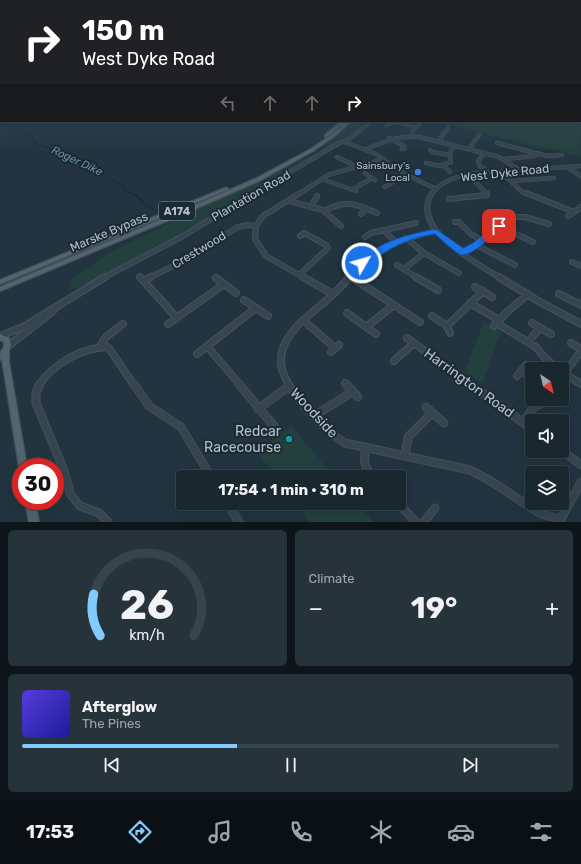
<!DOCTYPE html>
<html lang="en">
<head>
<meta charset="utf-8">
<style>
	body { margin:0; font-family:Rubik,sans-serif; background:#26333b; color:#f1f3f6; height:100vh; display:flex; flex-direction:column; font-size:15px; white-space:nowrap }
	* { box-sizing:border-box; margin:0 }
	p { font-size:13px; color:#9fa5aa }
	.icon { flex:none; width:22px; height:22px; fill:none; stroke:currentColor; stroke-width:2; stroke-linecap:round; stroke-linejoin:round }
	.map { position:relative; height:522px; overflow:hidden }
	.sheet { display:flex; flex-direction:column; gap:8px; padding:8px; background:#0e151a; flex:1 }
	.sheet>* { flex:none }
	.guide { position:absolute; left:0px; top:0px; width:581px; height:122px; box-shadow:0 4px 16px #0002,0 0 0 1px #37444b; background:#202124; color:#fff; overflow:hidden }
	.needle { width:26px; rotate:145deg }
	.fabs { position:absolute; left:525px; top:362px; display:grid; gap:8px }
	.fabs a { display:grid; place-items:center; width:44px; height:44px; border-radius:4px; background:#19272f; box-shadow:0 4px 16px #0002,0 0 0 1px #37444b; font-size:20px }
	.speed { position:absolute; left:12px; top:458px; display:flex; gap:8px; font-size:20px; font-weight:700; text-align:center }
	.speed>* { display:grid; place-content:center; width:52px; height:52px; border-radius:50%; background:#19272f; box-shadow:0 4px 16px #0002,0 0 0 1px #37444b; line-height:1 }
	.speed .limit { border:6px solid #d22; background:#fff; color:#111 }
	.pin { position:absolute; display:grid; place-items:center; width:34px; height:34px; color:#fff; margin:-17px; border-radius:8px; box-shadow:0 2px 6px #0006 }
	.me { position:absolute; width:44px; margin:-22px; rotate:52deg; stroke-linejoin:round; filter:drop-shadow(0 0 3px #0008) }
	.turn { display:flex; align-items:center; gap:14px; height:84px; padding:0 16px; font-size:18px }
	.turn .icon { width:52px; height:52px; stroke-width:2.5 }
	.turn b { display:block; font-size:28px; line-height:34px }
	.lanes { display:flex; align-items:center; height:38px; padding:0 16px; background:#0003; justify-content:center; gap:20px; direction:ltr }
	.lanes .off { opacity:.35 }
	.big { font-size:30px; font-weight:700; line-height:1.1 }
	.sheet .widget { flex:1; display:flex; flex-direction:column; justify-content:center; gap:6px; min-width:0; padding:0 14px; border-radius:6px; background:#26333b }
	.sheet .dial { align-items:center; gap:0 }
	.dial svg { height:104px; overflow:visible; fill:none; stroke:#37444b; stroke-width:7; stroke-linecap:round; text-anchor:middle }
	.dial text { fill:#f1f3f6; stroke:none }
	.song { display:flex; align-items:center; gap:12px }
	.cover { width:48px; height:48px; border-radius:6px; background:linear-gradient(135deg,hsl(250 70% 55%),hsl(240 70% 35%)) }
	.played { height:4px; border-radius:2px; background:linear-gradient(90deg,#81cbff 40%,#37444b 40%) }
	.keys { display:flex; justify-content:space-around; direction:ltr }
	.heat { display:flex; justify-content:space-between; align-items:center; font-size:22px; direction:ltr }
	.sheet .tiles { flex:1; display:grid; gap:8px; grid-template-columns:1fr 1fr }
	.widget:last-child { grid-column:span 2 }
	.trip { position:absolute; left:176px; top:470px; width:230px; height:40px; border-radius:4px; background:#19272f; box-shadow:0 4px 16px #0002,0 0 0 1px #37444b; font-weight:700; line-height:40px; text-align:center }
	.dock { display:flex; height:64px; justify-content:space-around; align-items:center; background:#0a1013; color:#9fa5aa }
	.dock .icon { width:28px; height:28px }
	.dock .active { color:#81cbff }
	.dock b { font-size:18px; color:#f1f3f6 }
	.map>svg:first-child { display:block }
	.green { fill:#24403e }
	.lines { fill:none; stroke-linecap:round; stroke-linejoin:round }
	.stream-far1 { stroke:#142d3e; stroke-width:1 }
	.stream { stroke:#142d3e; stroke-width:1.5 }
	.minor-far4-casing { stroke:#42515b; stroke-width:3.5 }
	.minor-far3-casing { stroke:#42515b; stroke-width:4.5 }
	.minor-far2-casing { stroke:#42515b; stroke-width:6 }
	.minor-far1-casing { stroke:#42515b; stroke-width:8 }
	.minor-casing { stroke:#42515b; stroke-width:9 }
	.major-casing { stroke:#42515b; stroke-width:2.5 }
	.minor-far4 { stroke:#36454f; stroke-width:2.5 }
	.minor-far3 { stroke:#36454f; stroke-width:3 }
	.minor-far2 { stroke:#36454f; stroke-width:4 }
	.minor-far1 { stroke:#36454f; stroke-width:5.5 }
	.minor { stroke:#36454f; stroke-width:7 }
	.major { fill:#53646f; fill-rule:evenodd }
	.route { fill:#1a73e8; stroke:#114b97 }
	.shop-dot { fill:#3f7fe0; stroke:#1b2a34; stroke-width:1.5 }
	.culture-dot { fill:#0f9aa8; stroke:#1b2a34; stroke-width:1.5 }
	.labels { text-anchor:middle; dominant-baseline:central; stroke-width:4; stroke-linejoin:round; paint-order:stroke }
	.far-poi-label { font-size:10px; fill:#b1c0ca; stroke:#1b2a34; text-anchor:end }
	.far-water-label { font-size:11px; font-style:italic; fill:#6792ac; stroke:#1b2a34 }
	.shield { fill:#1b2a34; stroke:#84939d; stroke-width:1 }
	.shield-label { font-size:11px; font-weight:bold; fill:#b1c0ca }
	.street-label { font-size:12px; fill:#b1c0ca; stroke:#1b2a34 }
	.near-street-label { font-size:14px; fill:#b1c0ca; stroke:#1b2a34 }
	.near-poi-label { font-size:14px; fill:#b1c0ca; stroke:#1b2a34; text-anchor:end }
</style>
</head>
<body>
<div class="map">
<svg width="581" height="522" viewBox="0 0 581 522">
	<rect width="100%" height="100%" fill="#21343f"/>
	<path class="green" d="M580,79L581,157L433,121H580Z
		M351,121H369L344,140L212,217L80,287L69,289L71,280L107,254L176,219L257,183L320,150Z
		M484,322L502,333C491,349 492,367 481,383L465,370Z
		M291,426L335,477H276L258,453Z
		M296,503H357L374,522H310Z"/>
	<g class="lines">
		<path class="stream-far1" d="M5,121C12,130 22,134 33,138L35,143L72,157L88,166L94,172L105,174L115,182L123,185L124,191L134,194"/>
		<path class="stream" d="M131,193L136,195L146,205
			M148,206L160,214"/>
		<g class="minor-far4-casing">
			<path id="minor-far4" d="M386,126L395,122L415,127
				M361,130L372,121
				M413,130L423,121
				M446,130L448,127"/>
		</g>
		<g class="minor-far3-casing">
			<path id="minor-far3" d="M413,136V129
				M389,138L404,146L405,148L402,149
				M439,141L447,129
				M345,142L376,154L405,174L436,189
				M497,143L547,156L562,155
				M366,149L392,139L405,137H420L499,157L521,171
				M469,149L479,135
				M430,150L432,152L450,155
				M337,157L358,167
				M505,159L534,156L539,153
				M426,163L439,166L451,162L450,153L454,145
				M443,165L450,172
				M567,167L581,176
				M484,168L480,166L478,161L485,153
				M501,172L522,192L528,194
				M365,173L375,180
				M469,175L487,194
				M322,179L356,191
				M510,181L554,178
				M385,187L405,174
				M352,190L372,178
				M253,194L341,142H345L362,129
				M299,194L328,175L384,159
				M432,194C448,169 498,172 525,170C544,169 562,167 581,166"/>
		</g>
		<g class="minor-far2-casing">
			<path id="minor-far2" d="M300,193L263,216L256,226L255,239L266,256L304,278
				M432,193C409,229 476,262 500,278
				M526,193L574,212
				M449,199L487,195V193
				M289,201L323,210L341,226
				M311,207L317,196
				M324,211C345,199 356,204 377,213
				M361,214L367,209
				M568,216L581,207
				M455,222H459L471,234L482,240
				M499,226L533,242
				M383,230L396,242
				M365,237L371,233L416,223
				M406,238L424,253L459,273
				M476,245L515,265
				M463,252L476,245L510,217H525L549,224
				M572,262L581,266
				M397,265L418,278
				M404,269L424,253
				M299,275L328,248L326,245L304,233L300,236
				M350,276L353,278
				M103,278L183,236L254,193
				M149,278L175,265L238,227L248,225L256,226
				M349,278C375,250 398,239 436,231"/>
		</g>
		<g class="minor-far1-casing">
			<path id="minor-far1" d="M140,277L177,318
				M303,277L333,294
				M351,277L420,322
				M416,277L438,290
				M499,277L540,302L581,324
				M216,278L236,293
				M143,281L151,277
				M475,287L492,297
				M559,294L581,305
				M244,300L268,316
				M470,303L499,320
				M347,313L376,334
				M432,316L447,326L450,333
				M303,320L335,348
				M496,323L536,347L544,357L558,369
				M532,323L551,334
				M168,324L224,284
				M447,326L483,291
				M494,326L507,312L527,295
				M366,327L394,305
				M0,336L25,326L105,277
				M407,338L471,385
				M528,342L540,328
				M571,343L581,349
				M100,346L106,337L123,324
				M207,346L240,385
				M7,347L53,311
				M331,352L339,345
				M197,354L256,308
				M394,361L414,343
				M521,371L532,378
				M562,372L581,384
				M517,376L526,365
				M562,377L581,351
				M345,383L347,385
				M39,385C53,364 83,347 108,347L134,385
				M289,385C285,378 281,370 281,362C280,334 310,315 328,299C336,292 343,284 350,277"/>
		</g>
		<g class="minor-casing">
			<path id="minor" d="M40,384L36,392V403L63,468L71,495L80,506L99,513L108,522
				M134,384L149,406L181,427L211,477
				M239,384L274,426
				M288,384C299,402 327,433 345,443L470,470L489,480L541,514L561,519
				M346,384L358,397
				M470,384L532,429
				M426,407L444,423
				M258,409L289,386
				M315,415L346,396L352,390
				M523,422L534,407L545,402L547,399
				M366,447C363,460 364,467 373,477
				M562,451L581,465
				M405,456L408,437L432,413
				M55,473L63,468
				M227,503L239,522
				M398,503L416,522
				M561,519L581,482
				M424,522L435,508"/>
		</g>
		<g class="major-casing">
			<path id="major" d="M342,121H346L327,137H325V135Z
				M347,121H351L336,135L313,151L259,181L181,215L0,291V287L177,213L255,179L311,149L334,133Z
				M225,188H227L229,189L0,284V280Z
				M0,334L9,338L11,345L9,350V362L27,467H21V471L19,467L2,359L0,360C0,357 0,354 1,352C3,348 5,347 4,342L0,340Z
				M25,501H35L39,522H29Z"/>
		</g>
		<use href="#minor-far4" class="minor-far4"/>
		<use href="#minor-far3" class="minor-far3"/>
		<use href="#minor-far2" class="minor-far2"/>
		<use href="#minor-far1" class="minor-far1"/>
		<use href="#minor" class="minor"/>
		<use href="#major" class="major"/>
	</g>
	<linearGradient id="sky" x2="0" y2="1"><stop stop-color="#121d23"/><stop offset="0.52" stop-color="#3d5063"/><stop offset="1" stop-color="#3d5063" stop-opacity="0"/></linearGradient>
	<rect width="581" height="152" fill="url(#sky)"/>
	<path class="route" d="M496,224H502L503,226C497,233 472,256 462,255C456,254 440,238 435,234C408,238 387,249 366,266H362L358,263C373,243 412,233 436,229L463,248L473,243Z"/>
	<circle class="shop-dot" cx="418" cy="172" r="4"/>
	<circle class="culture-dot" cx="289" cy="439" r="4"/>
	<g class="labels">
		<g class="far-poi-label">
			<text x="410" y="166">Sainsbury's<tspan x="410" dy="12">Local</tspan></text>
		</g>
		<g class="far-water-label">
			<text transform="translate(77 161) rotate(25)">Roger Dike</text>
		</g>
		<rect class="shield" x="159" y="202" width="36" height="18" rx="3"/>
		<g class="shield-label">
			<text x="177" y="211">A174</text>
		</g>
		<g class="street-label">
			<text transform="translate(505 173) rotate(-6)">West Dyke Road</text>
			<text transform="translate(251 196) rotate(-30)">Plantation Road</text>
			<text transform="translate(109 232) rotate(-23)">Marske Bypass</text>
			<text transform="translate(199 250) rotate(-31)">Crestwood</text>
		</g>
		<g class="near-street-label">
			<text transform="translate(469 383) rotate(36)">Harrington Road</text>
			<text transform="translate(314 413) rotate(47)">Woodside</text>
		</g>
		<g class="near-poi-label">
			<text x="281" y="431">Redcar<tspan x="281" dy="16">Racecourse</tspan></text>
		</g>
	</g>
</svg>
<div class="fabs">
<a><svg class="needle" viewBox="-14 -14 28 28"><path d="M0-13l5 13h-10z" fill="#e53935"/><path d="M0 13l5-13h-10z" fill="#9fa5aa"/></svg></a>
<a><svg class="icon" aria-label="sound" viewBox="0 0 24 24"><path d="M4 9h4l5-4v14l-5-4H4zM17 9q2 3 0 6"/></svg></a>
<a><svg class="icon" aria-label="layers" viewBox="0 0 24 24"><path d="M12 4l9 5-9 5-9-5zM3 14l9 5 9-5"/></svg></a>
</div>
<div class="speed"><div class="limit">30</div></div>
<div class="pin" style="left:499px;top:226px;background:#d93025"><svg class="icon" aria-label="arrive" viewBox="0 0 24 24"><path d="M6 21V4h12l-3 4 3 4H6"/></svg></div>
<svg class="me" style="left:362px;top:263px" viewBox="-20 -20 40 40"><circle r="17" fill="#1a73e8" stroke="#fff" stroke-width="3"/><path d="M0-11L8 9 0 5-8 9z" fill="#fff"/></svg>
<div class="trip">17:54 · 1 min · 310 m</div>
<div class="guide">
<div class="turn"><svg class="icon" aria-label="right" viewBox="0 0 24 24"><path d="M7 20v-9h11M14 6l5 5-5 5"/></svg><div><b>150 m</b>West Dyke Road</div></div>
<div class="lanes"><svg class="icon off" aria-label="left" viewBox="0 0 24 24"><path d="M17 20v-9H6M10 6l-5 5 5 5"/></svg><svg class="icon off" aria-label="ahead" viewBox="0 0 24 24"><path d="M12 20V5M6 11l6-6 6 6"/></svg><svg class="icon off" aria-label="ahead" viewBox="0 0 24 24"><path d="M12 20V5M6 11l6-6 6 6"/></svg><svg class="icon" aria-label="right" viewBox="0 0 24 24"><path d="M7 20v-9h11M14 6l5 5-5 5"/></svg></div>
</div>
</div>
<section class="sheet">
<div class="tiles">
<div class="widget dial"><svg viewBox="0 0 100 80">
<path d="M14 69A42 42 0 1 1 86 69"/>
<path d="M14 69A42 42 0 0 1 9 37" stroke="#81cbff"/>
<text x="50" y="56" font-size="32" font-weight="700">26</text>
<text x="50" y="72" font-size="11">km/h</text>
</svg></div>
<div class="widget"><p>Climate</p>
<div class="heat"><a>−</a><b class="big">19°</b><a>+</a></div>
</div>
<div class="widget">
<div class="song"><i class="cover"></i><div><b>Afterglow</b><p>The Pines</p></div></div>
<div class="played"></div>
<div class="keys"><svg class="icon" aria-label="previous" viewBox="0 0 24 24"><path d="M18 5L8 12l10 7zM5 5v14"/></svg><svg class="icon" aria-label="pause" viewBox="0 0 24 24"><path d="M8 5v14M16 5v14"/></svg><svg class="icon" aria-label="next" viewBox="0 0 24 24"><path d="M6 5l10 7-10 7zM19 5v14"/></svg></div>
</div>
</div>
</section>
<nav class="dock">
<b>17:53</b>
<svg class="icon active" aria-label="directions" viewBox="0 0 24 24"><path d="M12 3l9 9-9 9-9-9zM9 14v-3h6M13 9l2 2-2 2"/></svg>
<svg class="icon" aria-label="music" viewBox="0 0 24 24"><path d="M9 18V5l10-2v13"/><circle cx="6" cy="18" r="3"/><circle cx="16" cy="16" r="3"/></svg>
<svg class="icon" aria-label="phone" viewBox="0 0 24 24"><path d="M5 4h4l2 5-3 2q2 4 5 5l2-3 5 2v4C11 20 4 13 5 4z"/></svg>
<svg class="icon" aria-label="climate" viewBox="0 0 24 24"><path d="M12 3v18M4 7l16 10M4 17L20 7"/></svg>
<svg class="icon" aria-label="car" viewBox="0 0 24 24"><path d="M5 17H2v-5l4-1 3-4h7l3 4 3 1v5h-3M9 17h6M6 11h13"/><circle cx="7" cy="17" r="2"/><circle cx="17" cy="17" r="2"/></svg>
<svg class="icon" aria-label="filters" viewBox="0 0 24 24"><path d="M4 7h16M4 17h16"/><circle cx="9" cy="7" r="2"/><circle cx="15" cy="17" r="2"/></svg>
</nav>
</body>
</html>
